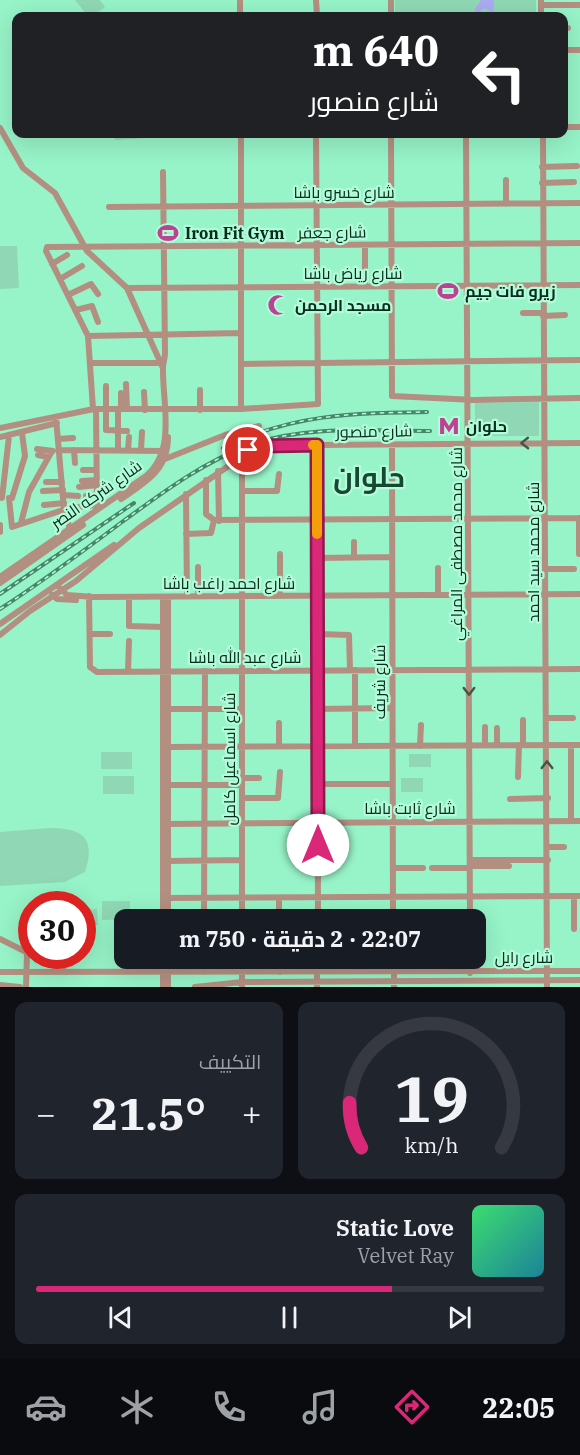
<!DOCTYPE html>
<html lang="ar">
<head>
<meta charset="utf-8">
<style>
	body { margin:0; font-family:"IBM Plex Serif",Cairo,serif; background:#20242c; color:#f1f3f6; direction:rtl; height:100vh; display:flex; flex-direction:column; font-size:22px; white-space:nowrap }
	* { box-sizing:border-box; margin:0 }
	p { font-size:20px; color:#9ea1a6 }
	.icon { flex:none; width:33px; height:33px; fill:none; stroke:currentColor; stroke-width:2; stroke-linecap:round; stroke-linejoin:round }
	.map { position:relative; height:987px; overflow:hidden; direction:ltr }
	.side { display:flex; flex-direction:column; gap:15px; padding:15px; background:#0d0f14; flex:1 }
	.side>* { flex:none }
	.top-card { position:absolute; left:12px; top:12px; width:556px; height:126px; border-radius:12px; box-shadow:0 6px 24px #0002; direction:rtl; background:#202124; color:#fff; overflow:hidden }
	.speed { position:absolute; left:18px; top:891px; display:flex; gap:12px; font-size:30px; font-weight:700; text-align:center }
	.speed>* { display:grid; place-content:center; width:78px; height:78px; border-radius:50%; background:#171b24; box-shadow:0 6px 24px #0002; line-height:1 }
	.speed .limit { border:9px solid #d22; background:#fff; color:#111 }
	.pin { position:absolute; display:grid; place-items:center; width:51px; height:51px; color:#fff; margin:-26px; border:3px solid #fff; border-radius:50%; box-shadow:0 2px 6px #0007 }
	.me { position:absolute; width:66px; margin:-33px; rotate:0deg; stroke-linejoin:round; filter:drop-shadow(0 0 4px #0008) }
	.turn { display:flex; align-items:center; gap:21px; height:126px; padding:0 30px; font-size:27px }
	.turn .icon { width:78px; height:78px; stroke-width:2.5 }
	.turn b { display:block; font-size:42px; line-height:51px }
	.big { font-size:45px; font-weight:700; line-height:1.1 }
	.side .widget { flex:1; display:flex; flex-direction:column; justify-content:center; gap:9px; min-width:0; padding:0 21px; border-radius:12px; background:#20242c }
	.side .dial { align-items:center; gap:0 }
	.dial svg { height:156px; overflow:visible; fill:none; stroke:#363941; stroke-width:7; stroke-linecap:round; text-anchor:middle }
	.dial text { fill:#f1f3f6; stroke:none }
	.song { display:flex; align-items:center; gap:18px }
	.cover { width:72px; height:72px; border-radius:9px; background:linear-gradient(135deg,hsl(140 70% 55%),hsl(190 70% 35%)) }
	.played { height:6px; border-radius:3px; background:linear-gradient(90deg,#db2777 70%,#363941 70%) }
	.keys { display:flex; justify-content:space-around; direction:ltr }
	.heat { display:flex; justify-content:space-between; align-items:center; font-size:33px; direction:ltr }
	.side .tiles { flex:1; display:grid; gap:15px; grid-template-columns:1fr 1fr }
	.widget:last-child { grid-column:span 2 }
	.trip { position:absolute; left:114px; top:909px; width:372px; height:60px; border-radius:12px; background:#171b24; box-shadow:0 6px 24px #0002; font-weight:700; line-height:60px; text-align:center; direction:rtl }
	.dock { display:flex; height:96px; justify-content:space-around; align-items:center; background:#090b0e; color:#9ea1a6 }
	.dock .icon { width:42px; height:42px }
	.dock .current { color:#db2777 }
	.dock b { font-size:27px; color:#f1f3f6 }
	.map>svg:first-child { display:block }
	.green { fill:#90d8b5 }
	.water { fill:#aaabf3 }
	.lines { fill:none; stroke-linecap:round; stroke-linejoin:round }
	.minor { stroke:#b38f81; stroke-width:6 }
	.rail-casing { stroke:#46876a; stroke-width:4 }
	.rail { stroke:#b4fcd9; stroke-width:1.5; stroke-dasharray:4.5; stroke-linecap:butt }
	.oneway { stroke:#495444 }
	.route-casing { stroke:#8e194d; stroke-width:15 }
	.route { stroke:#db2777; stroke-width:10 }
	.slow { stroke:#f59e0b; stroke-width:10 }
	.labels { text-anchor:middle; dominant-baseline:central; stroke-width:4.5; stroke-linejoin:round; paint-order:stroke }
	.street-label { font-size:16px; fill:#022c1c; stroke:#b4fcd9 }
	.poi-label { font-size:16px; font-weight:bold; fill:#022c1c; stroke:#b4fcd9; text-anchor:start }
	.town-label { font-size:28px; font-weight:bold; fill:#154733; stroke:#b4fcd9 }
</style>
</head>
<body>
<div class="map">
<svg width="580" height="987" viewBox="0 0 580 987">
	<rect width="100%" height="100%" fill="#97f3c8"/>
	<path class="green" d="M75,0H100L105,7L93,16H88Z
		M395,0H536V16H395Z
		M114,134H173L174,136L115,140Z
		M0,246H17L19,288L0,289Z
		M539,402V436H475V403Z
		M101,752H132V769H101Z
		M409,754H431V767H409Z
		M103,776H134V794H103Z
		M401,778H423V792H401Z
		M50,828C83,828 96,838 85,872L65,882L0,886V832Z
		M102,901H130V919L102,920Z
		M97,909L98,925L83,926V910Z"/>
	<path class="water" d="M481,0H494L493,16H485L490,11L485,8L481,10V16H474L475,9Z"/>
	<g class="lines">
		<path class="minor" d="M240,0V16
			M316,0L317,16
			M391,0V16
			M541,0V16
			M541,5H580
			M564,28H568
			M564,50H580
			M564,101V127
			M564,127H580
			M0,128L23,168L55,193L87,251L127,288L162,366
			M241,134V409
			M391,134L392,396L475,400L580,398
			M466,134L470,920
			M543,134L547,987
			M542,167L577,166
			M542,183L574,182
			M506,204V180
			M109,207L580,203
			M52,264L67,255
			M60,279L82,266
			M365,286V245
			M127,288L580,285
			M68,295L91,284L98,294
			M76,310L92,306L98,322
			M523,313H543
			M543,316L565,315
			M88,336L241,333
			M91,363H161
			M241,364L580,360
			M126,384L127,409
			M106,386V430L127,431
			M144,392L145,410
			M93,409L88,336L46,251L47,247L580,243
			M96,409L97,508
			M121,409V393
			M200,410V390
			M56,418L64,510L70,529
			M0,428L94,409H241L318,404L316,134
			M0,437L57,423
			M58,439L73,438
			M392,444L393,920
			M317,445L318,920
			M37,449L53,451
			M60,450L163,451
			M74,450L75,463
			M118,450V409
			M128,450L129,437
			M141,450L142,432
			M242,454V920
			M38,455L48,457
			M165,459L225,435L259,426
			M83,470H96
			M218,471L219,521
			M206,480V514L214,520
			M82,481L96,480
			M46,482H62
			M79,487L97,485
			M43,491L63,490
			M242,491H277L279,474
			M186,494L187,596
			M63,495L78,496
			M86,496L97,495
			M2,498L9,436
			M9,498L12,527L69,508L97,505
			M12,498L25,456L22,433
			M121,499C146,482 168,470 168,437
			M44,505L64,503
			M579,518V554
			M21,523L29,492L52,451
			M0,525V532
			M186,534L211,533L214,520L580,518
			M354,557V542
			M318,558L392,557
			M198,567V596
			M438,568V595
			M546,569H574
			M0,577L146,476C177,450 162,402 163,367C163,363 165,358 165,353L163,172
			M0,583L83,525
			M58,586L67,595L94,597L580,594
			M52,595L57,599L76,600
			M89,596L90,667L97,672L580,669
			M280,596V554
			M129,597V626L163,627
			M168,597V920
			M0,624L114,545
			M90,634H110
			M318,634L349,635L350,670
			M0,635L30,611L76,581L139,528L253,449L317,445L580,443
			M128,672L129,641
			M168,709H242
			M318,709L392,708
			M547,718H573
			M279,723V746
			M485,745V727
			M497,745V728
			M523,745V720
			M571,745V821
			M355,746V670
			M420,746L421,725
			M168,747L580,745
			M518,777L519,745
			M242,778H259
			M318,784H392
			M168,785H242
			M242,798H278L280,772
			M510,799L548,798
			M168,824L580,821
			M318,845H340
			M548,847H564
			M470,860H548
			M168,861L242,860
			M470,866H509
			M393,868H423
			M432,868H470
			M168,898L580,896
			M163,920V597
			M204,920L205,671
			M279,920V898
			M574,929V896
			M0,939L66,972
			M163,958V987
			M168,958V987
			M242,958V987
			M279,958L280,972
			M394,958V987
			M470,958V973
			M421,971V958
			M0,972L580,971
			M204,972V958
			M0,985L20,987
			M26,987L27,954
			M195,987L242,982L580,980
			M317,987V958"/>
		<g class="rail-casing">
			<path id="rail" d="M223,448C291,414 353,413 427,412
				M0,594L134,503
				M0,609C42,582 82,552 122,522C162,493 203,462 250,445C306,425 372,431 430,431"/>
		</g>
		<use href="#rail" class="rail"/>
	</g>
	<defs><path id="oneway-chevron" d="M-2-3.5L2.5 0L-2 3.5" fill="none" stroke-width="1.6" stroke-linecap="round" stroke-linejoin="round" transform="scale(1.5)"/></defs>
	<g class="oneway">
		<use href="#oneway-chevron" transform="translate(525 443) rotate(179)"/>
		<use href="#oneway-chevron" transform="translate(469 691) rotate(90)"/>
		<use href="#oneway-chevron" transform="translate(547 765) rotate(-90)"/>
	</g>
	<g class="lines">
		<g class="route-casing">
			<path id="route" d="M248,450L264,446L317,445L318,845"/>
		</g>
		<use href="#route" class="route"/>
		<path class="slow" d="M313,445H317V534"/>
	</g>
	<defs>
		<g id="stadium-bare" transform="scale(1.62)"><path d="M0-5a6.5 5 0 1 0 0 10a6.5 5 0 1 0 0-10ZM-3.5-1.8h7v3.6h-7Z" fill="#bc4294" stroke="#b4fcd9" stroke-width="2.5" paint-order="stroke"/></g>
		<g id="mosque-bare" transform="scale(1.62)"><path d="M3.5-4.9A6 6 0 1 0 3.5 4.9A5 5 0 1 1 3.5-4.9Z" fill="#bc4294" stroke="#b4fcd9" stroke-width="2.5" paint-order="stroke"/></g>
		<g id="metro-bare" transform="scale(1.62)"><path d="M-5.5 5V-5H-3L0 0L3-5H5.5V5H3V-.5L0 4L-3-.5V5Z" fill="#bc4294" stroke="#b4fcd9" stroke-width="2.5" paint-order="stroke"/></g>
	</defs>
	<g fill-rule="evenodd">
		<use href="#stadium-bare" x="168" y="233"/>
		<use href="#stadium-bare" x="448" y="291"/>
		<use href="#mosque-bare" x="278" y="305"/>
		<use href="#metro-bare" x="449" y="426"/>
	</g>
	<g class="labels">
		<g class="street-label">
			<text x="344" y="192">شارع خسرو باشا</text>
			<text transform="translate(332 232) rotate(-1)">شارع جعفر</text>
			<text x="353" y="273">شارع رياض باشا</text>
			<text transform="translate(374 431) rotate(-1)">شارع منصور</text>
			<text transform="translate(96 494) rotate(-35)">شارع شركه النصر</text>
			<text transform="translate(456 544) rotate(-90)">شارع محمد مصطفى المراغي</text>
			<text transform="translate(533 552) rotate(-90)">شارع محمد سيد احمد</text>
			<text x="229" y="583">شارع احمد راغب باشا</text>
			<text x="245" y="657">شارع عبد الله باشا</text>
			<text transform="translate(379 682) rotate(-90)">شارع شريف</text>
			<text transform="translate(229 759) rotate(-90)">شارع اسماعيل كامل</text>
			<text x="410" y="808">شارع ثابت باشا</text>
			<text x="524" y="957">شارع رايل</text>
		</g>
		<g class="poi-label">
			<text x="185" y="233">Iron Fit Gym</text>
			<text x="465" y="291">زيرو فات جيم</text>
			<text x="295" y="305">مسجد الرحمن</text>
			<text x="466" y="426">حلوان</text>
		</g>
		<g class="town-label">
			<text x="369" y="476">حلوان</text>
		</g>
	</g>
</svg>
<div class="speed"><div class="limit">30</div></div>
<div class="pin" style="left:248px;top:450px;background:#d93025"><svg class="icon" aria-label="arrive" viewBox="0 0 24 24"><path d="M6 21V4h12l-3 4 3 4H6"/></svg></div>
<svg class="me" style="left:318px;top:845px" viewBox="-20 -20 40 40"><circle r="19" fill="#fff"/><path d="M0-13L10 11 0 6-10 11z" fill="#db2777"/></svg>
<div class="trip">22:07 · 2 دقيقة · 750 m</div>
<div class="top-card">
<div class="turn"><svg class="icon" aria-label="left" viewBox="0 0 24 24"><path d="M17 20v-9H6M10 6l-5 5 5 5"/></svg><div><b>640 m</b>شارع منصور</div></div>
</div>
</div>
<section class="side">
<div class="tiles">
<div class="widget dial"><svg viewBox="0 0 100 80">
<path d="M14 69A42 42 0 1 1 86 69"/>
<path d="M14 69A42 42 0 0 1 8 46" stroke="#db2777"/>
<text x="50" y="56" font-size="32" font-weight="700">19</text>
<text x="50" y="72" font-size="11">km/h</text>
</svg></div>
<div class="widget"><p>التكييف</p>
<div class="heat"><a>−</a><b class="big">21.5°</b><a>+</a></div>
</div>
<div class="widget">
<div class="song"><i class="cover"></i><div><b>Static Love</b><p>Velvet Ray</p></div></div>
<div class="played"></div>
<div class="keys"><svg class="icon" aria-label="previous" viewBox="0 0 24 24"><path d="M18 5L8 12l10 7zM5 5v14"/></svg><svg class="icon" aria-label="pause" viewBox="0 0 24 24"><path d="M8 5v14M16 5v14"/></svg><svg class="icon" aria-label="next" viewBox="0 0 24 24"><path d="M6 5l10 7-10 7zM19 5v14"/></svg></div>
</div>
</div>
</section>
<nav class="dock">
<b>22:05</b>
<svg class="icon current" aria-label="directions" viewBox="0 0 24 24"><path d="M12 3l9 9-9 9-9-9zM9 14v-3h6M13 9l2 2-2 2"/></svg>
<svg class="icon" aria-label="music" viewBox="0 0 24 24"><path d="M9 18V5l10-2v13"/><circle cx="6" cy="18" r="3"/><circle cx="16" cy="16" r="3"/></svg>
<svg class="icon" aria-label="phone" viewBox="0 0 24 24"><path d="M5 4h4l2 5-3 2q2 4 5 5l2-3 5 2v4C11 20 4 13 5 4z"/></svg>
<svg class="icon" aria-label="climate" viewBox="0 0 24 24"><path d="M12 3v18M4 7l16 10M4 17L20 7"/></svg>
<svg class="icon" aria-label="car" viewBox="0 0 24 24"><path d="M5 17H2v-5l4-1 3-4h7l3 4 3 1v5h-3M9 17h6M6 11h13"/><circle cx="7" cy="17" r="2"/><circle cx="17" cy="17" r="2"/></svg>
</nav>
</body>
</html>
